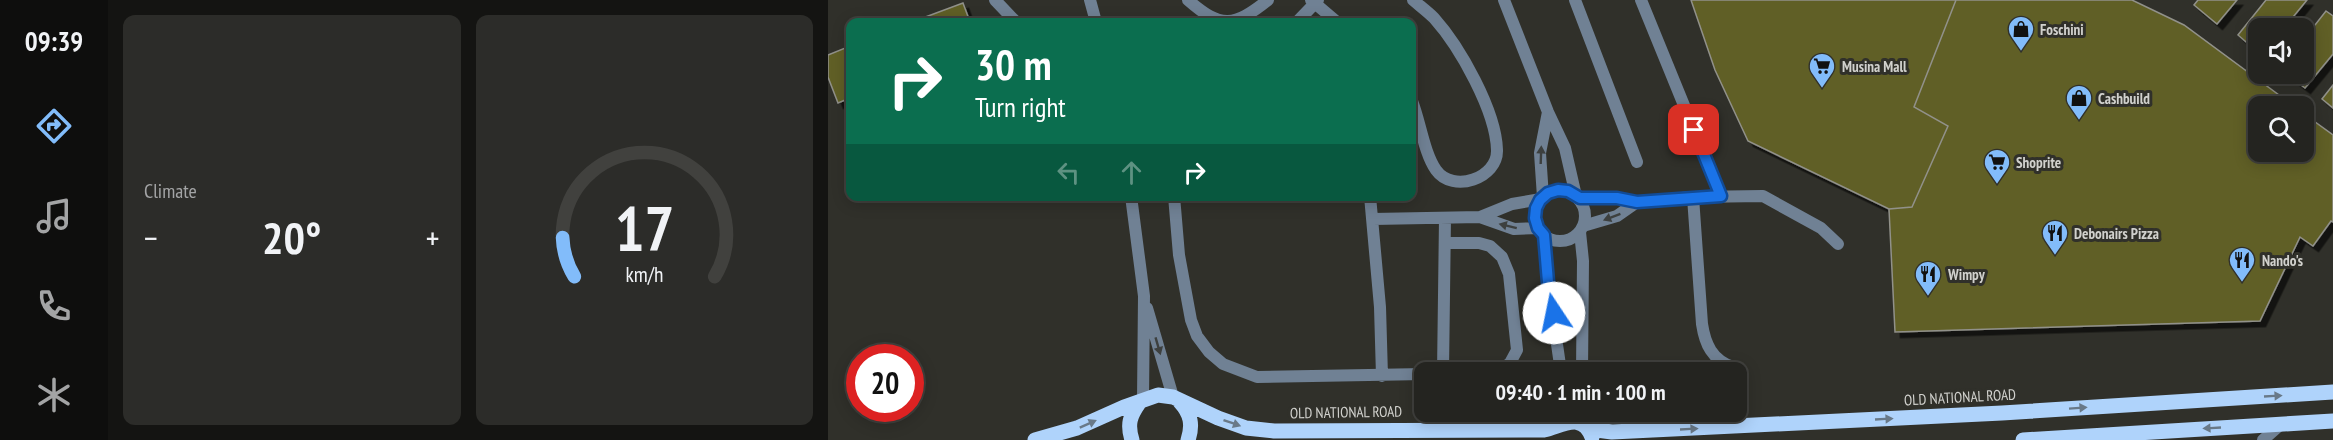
<!DOCTYPE html>
<html lang="en">
<head>
<meta charset="utf-8">
<style>
	body { margin:0; font-family:"PT Sans Narrow",sans-serif; background:#2c2c29; color:#f1f3f6; height:100vh; display:flex; flex-direction:column; font-size:22px; white-space:nowrap }
	* { box-sizing:border-box; margin:0 }
	p { font-size:20px; color:#a3a4a5 }
	.icon { flex:none; width:33px; height:33px; fill:none; stroke:currentColor; stroke-width:2; stroke-linecap:round; stroke-linejoin:round }
	.map { position:relative; flex:1; overflow:hidden }
	.panel { display:flex; flex-direction:column; gap:15px; padding:15px; background:#141412; width:720px }
	.panel>* { flex:none }
	.guide { position:absolute; left:18px; top:18px; width:570px; height:183px; border-radius:12px; box-shadow:0 3px 15px #0003,0 0 0 2px #41413e; background:#0b6e4f; color:#fff; overflow:hidden }
	.tools { position:absolute; left:1420px; top:18px; display:grid; gap:12px }
	.tools a { display:grid; place-items:center; width:66px; height:66px; border-radius:12px; background:#242420; box-shadow:0 3px 15px #0003,0 0 0 2px #41413e; font-size:30px }
	.speed { position:absolute; left:18px; top:344px; display:flex; gap:12px; font-size:30px; font-weight:700; text-align:center }
	.speed>* { display:grid; place-content:center; width:78px; height:78px; border-radius:50%; background:#242420; box-shadow:0 3px 15px #0003,0 0 0 2px #41413e; line-height:1 }
	.speed .limit { border:9px solid #d22; background:#fff; color:#111 }
	.pin { position:absolute; display:grid; place-items:center; width:51px; height:51px; color:#fff; margin:-26px; border-radius:12px; box-shadow:0 3px 9px #0006 }
	.me { position:absolute; width:66px; margin:-33px; rotate:349deg; stroke-linejoin:round; filter:drop-shadow(0 0 4px #0008) }
	.turn { display:flex; align-items:center; gap:21px; height:126px; padding:0 30px; font-size:27px }
	.turn .icon { width:78px; height:78px; stroke-width:2.5 }
	.turn b { display:block; font-size:42px; line-height:51px }
	.lanes { display:flex; align-items:center; height:57px; padding:0 30px; background:#0003; justify-content:center; gap:30px; direction:ltr }
	.lanes .off { opacity:.35 }
	.big { font-size:45px; font-weight:700; line-height:1.1 }
	.panel .card { flex:1; display:flex; flex-direction:column; justify-content:center; gap:9px; min-width:0; padding:0 21px; border-radius:12px; background:#2c2c29 }
	.panel .dial { align-items:center; gap:0 }
	.dial svg { height:156px; overflow:visible; fill:none; stroke:#41413e; stroke-width:7; stroke-linecap:round; text-anchor:middle }
	.dial text { fill:#f1f3f6; stroke:none }
	.heat { display:flex; justify-content:space-between; align-items:center; font-size:33px; direction:ltr }
	.panel .tiles { flex:1; display:grid; gap:15px; grid-template-columns:repeat(2,1fr) }
	.trip { position:absolute; left:586px; top:362px; width:333px; height:60px; border-radius:12px; background:#242420; box-shadow:0 3px 15px #0003,0 0 0 2px #41413e; font-weight:700; line-height:60px; text-align:center }
	main { display:flex; flex:1; min-height:0 }
	.tab-bar { display:flex; flex-direction:column; width:108px; justify-content:space-around; align-items:center; background:#0e0e0d; color:#a3a4a5 }
	.tab-bar .icon { width:42px; height:42px }
	.tab-bar .active { color:#82bcfa }
	.tab-bar b { font-size:27px; color:#f1f3f6 }
	.map>svg:first-child { display:block }
	.building { fill:#615f25; stroke:#91918a; stroke-width:1.5; filter:url(#shadow) }
	.lines { fill:none; stroke-linecap:round; stroke-linejoin:round }
	.lane { stroke:#708194; stroke-width:12 }
	.street { stroke:#708194; stroke-width:12 }
	.primary { stroke:#afd3fb; stroke-width:15 }
	.oneway { fill:#3d403f }
	.oneway2 { fill:#697988 }
	.route-casing { stroke:#114b97; stroke-width:15 }
	.route { stroke:#1a73e8; stroke-width:10 }
	.labels { text-anchor:middle; dominant-baseline:central; stroke-width:6; stroke-linejoin:round; paint-order:stroke }
	.poi-label { font-size:15px; font-weight:bold; fill:#d1d1cd; stroke:#30302a; text-anchor:start }
	.street-label { font-size:15px; fill:#d1d1cd; stroke:#30302a }
</style>
</head>
<body>
<main>
<nav class="tab-bar">
<b>09:39</b>
<svg class="icon active" aria-label="directions" viewBox="0 0 24 24"><path d="M12 3l9 9-9 9-9-9zM9 14v-3h6M13 9l2 2-2 2"/></svg>
<svg class="icon" aria-label="music" viewBox="0 0 24 24"><path d="M9 18V5l10-2v13"/><circle cx="6" cy="18" r="3"/><circle cx="16" cy="16" r="3"/></svg>
<svg class="icon" aria-label="phone" viewBox="0 0 24 24"><path d="M5 4h4l2 5-3 2q2 4 5 5l2-3 5 2v4C11 20 4 13 5 4z"/></svg>
<svg class="icon" aria-label="climate" viewBox="0 0 24 24"><path d="M12 3v18M4 7l16 10M4 17L20 7"/></svg>
</nav>
<section class="panel">
<div class="tiles">
<div class="card"><p>Climate</p>
<div class="heat"><a>−</a><b class="big">20°</b><a>+</a></div>
</div>
<div class="card dial"><svg viewBox="0 0 100 80">
<path d="M14 69A42 42 0 1 1 86 69"/>
<path d="M14 69A42 42 0 0 1 8 49" stroke="#82bcfa"/>
<text x="50" y="56" font-size="32" font-weight="700">17</text>
<text x="50" y="72" font-size="11">km/h</text>
</svg></div>
</div>
</section>
<div class="map">
<svg width="1505" height="440" viewBox="0 0 1505 440">
	<defs>
		<filter id="shadow"><feDropShadow dx="5.5" dy="5.5" stdDeviation="0" flood-color="#0009"/></filter>
	</defs>
	<rect width="100%" height="100%" fill="#30302a"/>
	<path class="building" d="M863,0H1128L1086,107L1120,126L1084,207L1061,209L920,141L887,70Z
		M1128,0H1304L1356,25L1466,106H1431V152H1476V114L1505,135V222L1503,221L1485,246L1472,237L1432,321L1067,332L1061,209L1084,207L1120,126L1086,107Z
		M1370,0H1409L1389,24L1366,5Z
		M1438,0H1479L1456,28H1431V53L1410,35Z
		M135,3L142,22H84Z
		M1498,11L1505,16V54L1477,88L1459,74H1476V39Z
		M22,46V98L10,103L0,77V55Z
		M1505,85V108L1494,99Z"/>
	<g class="lines">
		<path class="lane" d="M360,0C393,29 406,27 440,0
			M483,0L509,22
			M676,0L720,112L737,148L748,196
			M747,0L809,162
			M813,0L893,196
			M469,22L490,0
			M584,101C592,121 596,153 608,170C625,194 670,178 669,150C668,111 632,47 606,18C600,12 592,6 585,0
			M707 216a25 25 0 1 1 50 0a25 25 0 1 1-50 0Z
			M346,196L351,255L363,320L369,336L381,352L395,364L429,377L597,374
			M542,196L552,307L554,376
			M715,197L712,153L720,112
			M865,197L935,196L993,228L1010,244
			M752,198H789L809,202L865,197L874,324C877,344 884,360 905,367
			M652,217L684,204L713,199
			M545,219L652,217L686,229L710,228
			M755,226L789,216L809,202
			M752,232L755,261L754,372
			M716,235L720,282L733,372
			M617,243H651L662,246L674,257L681,274L689,350L682,363L671,372
			M615,372L617,218
			M755,411L759,428
			M732,425L737,411
			M1435,440L1453,424"/>
		<path class="street" d="M167,0L188,22
			M262,0L268,22
			M303,196L316,296L315,399
			M319,308L345,397"/>
		<path class="primary" d="M352,402C363,414 365,425 360,440
			M761,429L784,432L1174,413L1505,392
			M207,440L249,428L296,407L330,395L345,397L390,418L418,428L446,431L716,430C734,426 754,411 764,437
			M304,440C299,424 302,416 311,403
			M1195,440L1505,421"/>
	</g>
	<defs><path id="oneway-solid" d="M-6-.8H1V-3.2L6.5 0L1 3.2V.8H-6Z" transform="scale(1.5)"/></defs>
	<g class="oneway">
		<use href="#oneway-solid" transform="translate(713 155) rotate(-88)"/>
		<use href="#oneway-solid" transform="translate(784 217) rotate(159)"/>
		<use href="#oneway-solid" transform="translate(680 226) rotate(-166)"/>
		<use href="#oneway-solid" transform="translate(330 346) rotate(74)"/>
	</g>
	<g class="oneway2">
		<use href="#oneway-solid" transform="translate(1445 396) rotate(-3)"/>
		<use href="#oneway-solid" transform="translate(1250 408) rotate(-4)"/>
		<use href="#oneway-solid" transform="translate(1056 419) rotate(-3)"/>
		<use href="#oneway-solid" transform="translate(404 423) rotate(19)"/>
		<use href="#oneway-solid" transform="translate(260 424) rotate(-24)"/>
		<use href="#oneway-solid" transform="translate(1384 428) rotate(177)"/>
		<use href="#oneway-solid" transform="translate(861 429) rotate(-3)"/>
	</g>
	<g class="lines">
		<g class="route-casing">
			<path id="route" d="M726,313L720,282L716,235L710,228L707,218L708,208L712,200L720,193L730,190L740,191L752,198H789L809,202L893,196L866,130"/>
		</g>
		<use href="#route" class="route"/>
	</g>
	<defs>
		<g id="shop-pin" transform="scale(1.35)"><path d="M0 17L-7.5 6A9.5 9.5 0 1 1 7.5 6Z" fill="#82bcfa" stroke="#30302a"/><path d="M-5-2.5h2.3a2.7 3.5 0 0 1 5.4 0H5L5.5 6h-11ZM-1.5-2.5h3a1.5 2.3 0 0 0-3 0Z" fill="#111"/></g>
		<g id="supermarket-pin" transform="scale(1.35)"><path d="M0 17L-7.5 6A9.5 9.5 0 1 1 7.5 6Z" fill="#82bcfa" stroke="#30302a"/><path d="M-6-5.5h2.5l.6 2H6L4.5 2H-2.5L-4.4-4H-6ZM-1.5 3.2a1.3 1.3 0 1 0 .1 0ZM3 3.2a1.3 1.3 0 1 0 .1 0Z" fill="#111"/></g>
		<g id="restaurant-pin" transform="scale(1.35)"><path d="M0 17L-7.5 6A9.5 9.5 0 1 1 7.5 6Z" fill="#82bcfa" stroke="#30302a"/><path d="M-5-6h1v4h1v-4h1v4h1v-4h1v5L-1.5 .5V6h-2V.5L-5-1ZM5-6V6H3V1.5H1.5Q1.5-4 5-6Z" fill="#111"/></g>
	</defs>
	<g fill-rule="evenodd">
		<use href="#shop-pin" x="1193" y="29"/>
		<use href="#supermarket-pin" x="994" y="66"/>
		<use href="#shop-pin" x="1251" y="98"/>
		<use href="#supermarket-pin" x="1169" y="162"/>
		<use href="#restaurant-pin" x="1227" y="233"/>
		<use href="#restaurant-pin" x="1414" y="260"/>
		<use href="#restaurant-pin" x="1100" y="274"/>
	</g>
	<g class="labels">
		<g class="poi-label">
			<text x="1212" y="29">Foschini</text>
			<text x="1014" y="66">Musina Mall</text>
			<text x="1270" y="98">Cashbuild</text>
			<text x="1188" y="162">Shoprite</text>
			<text x="1246" y="233">Debonairs Pizza</text>
			<text x="1434" y="260">Nando's</text>
			<text x="1120" y="274">Wimpy</text>
		</g>
		<g class="street-label">
			<text transform="translate(1132 397) rotate(-3)">OLD NATIONAL ROAD</text>
			<text transform="translate(518 412) rotate(-1)">OLD NATIONAL ROAD</text>
		</g>
	</g>
</svg>
<div class="tools">
<a><svg class="icon" aria-label="sound" viewBox="0 0 24 24"><path d="M4 9h4l5-4v14l-5-4H4zM17 9q2 3 0 6"/></svg></a>
<a><svg class="icon" aria-label="search" viewBox="0 0 24 24"><circle cx="10" cy="10" r="6"/><path d="M15 15l6 6"/></svg></a>
</div>
<div class="speed"><div class="limit">20</div></div>
<div class="pin" style="left:866px;top:130px;background:#d93025"><svg class="icon" aria-label="arrive" viewBox="0 0 24 24"><path d="M6 21V4h12l-3 4 3 4H6"/></svg></div>
<svg class="me" style="left:726px;top:313px" viewBox="-20 -20 40 40"><circle r="19" fill="#fff"/><path d="M0-13L10 11 0 6-10 11z" fill="#1a73e8"/></svg>
<div class="trip">09:40 · 1 min · 100 m</div>
<div class="guide">
<div class="turn"><svg class="icon" aria-label="right" viewBox="0 0 24 24"><path d="M7 20v-9h11M14 6l5 5-5 5"/></svg><div><b>30 m</b>Turn right</div></div>
<div class="lanes"><svg class="icon off" aria-label="left" viewBox="0 0 24 24"><path d="M17 20v-9H6M10 6l-5 5 5 5"/></svg><svg class="icon off" aria-label="ahead" viewBox="0 0 24 24"><path d="M12 20V5M6 11l6-6 6 6"/></svg><svg class="icon" aria-label="right" viewBox="0 0 24 24"><path d="M7 20v-9h11M14 6l5 5-5 5"/></svg></div>
</div>
</div>
</main>
</body>
</html>
